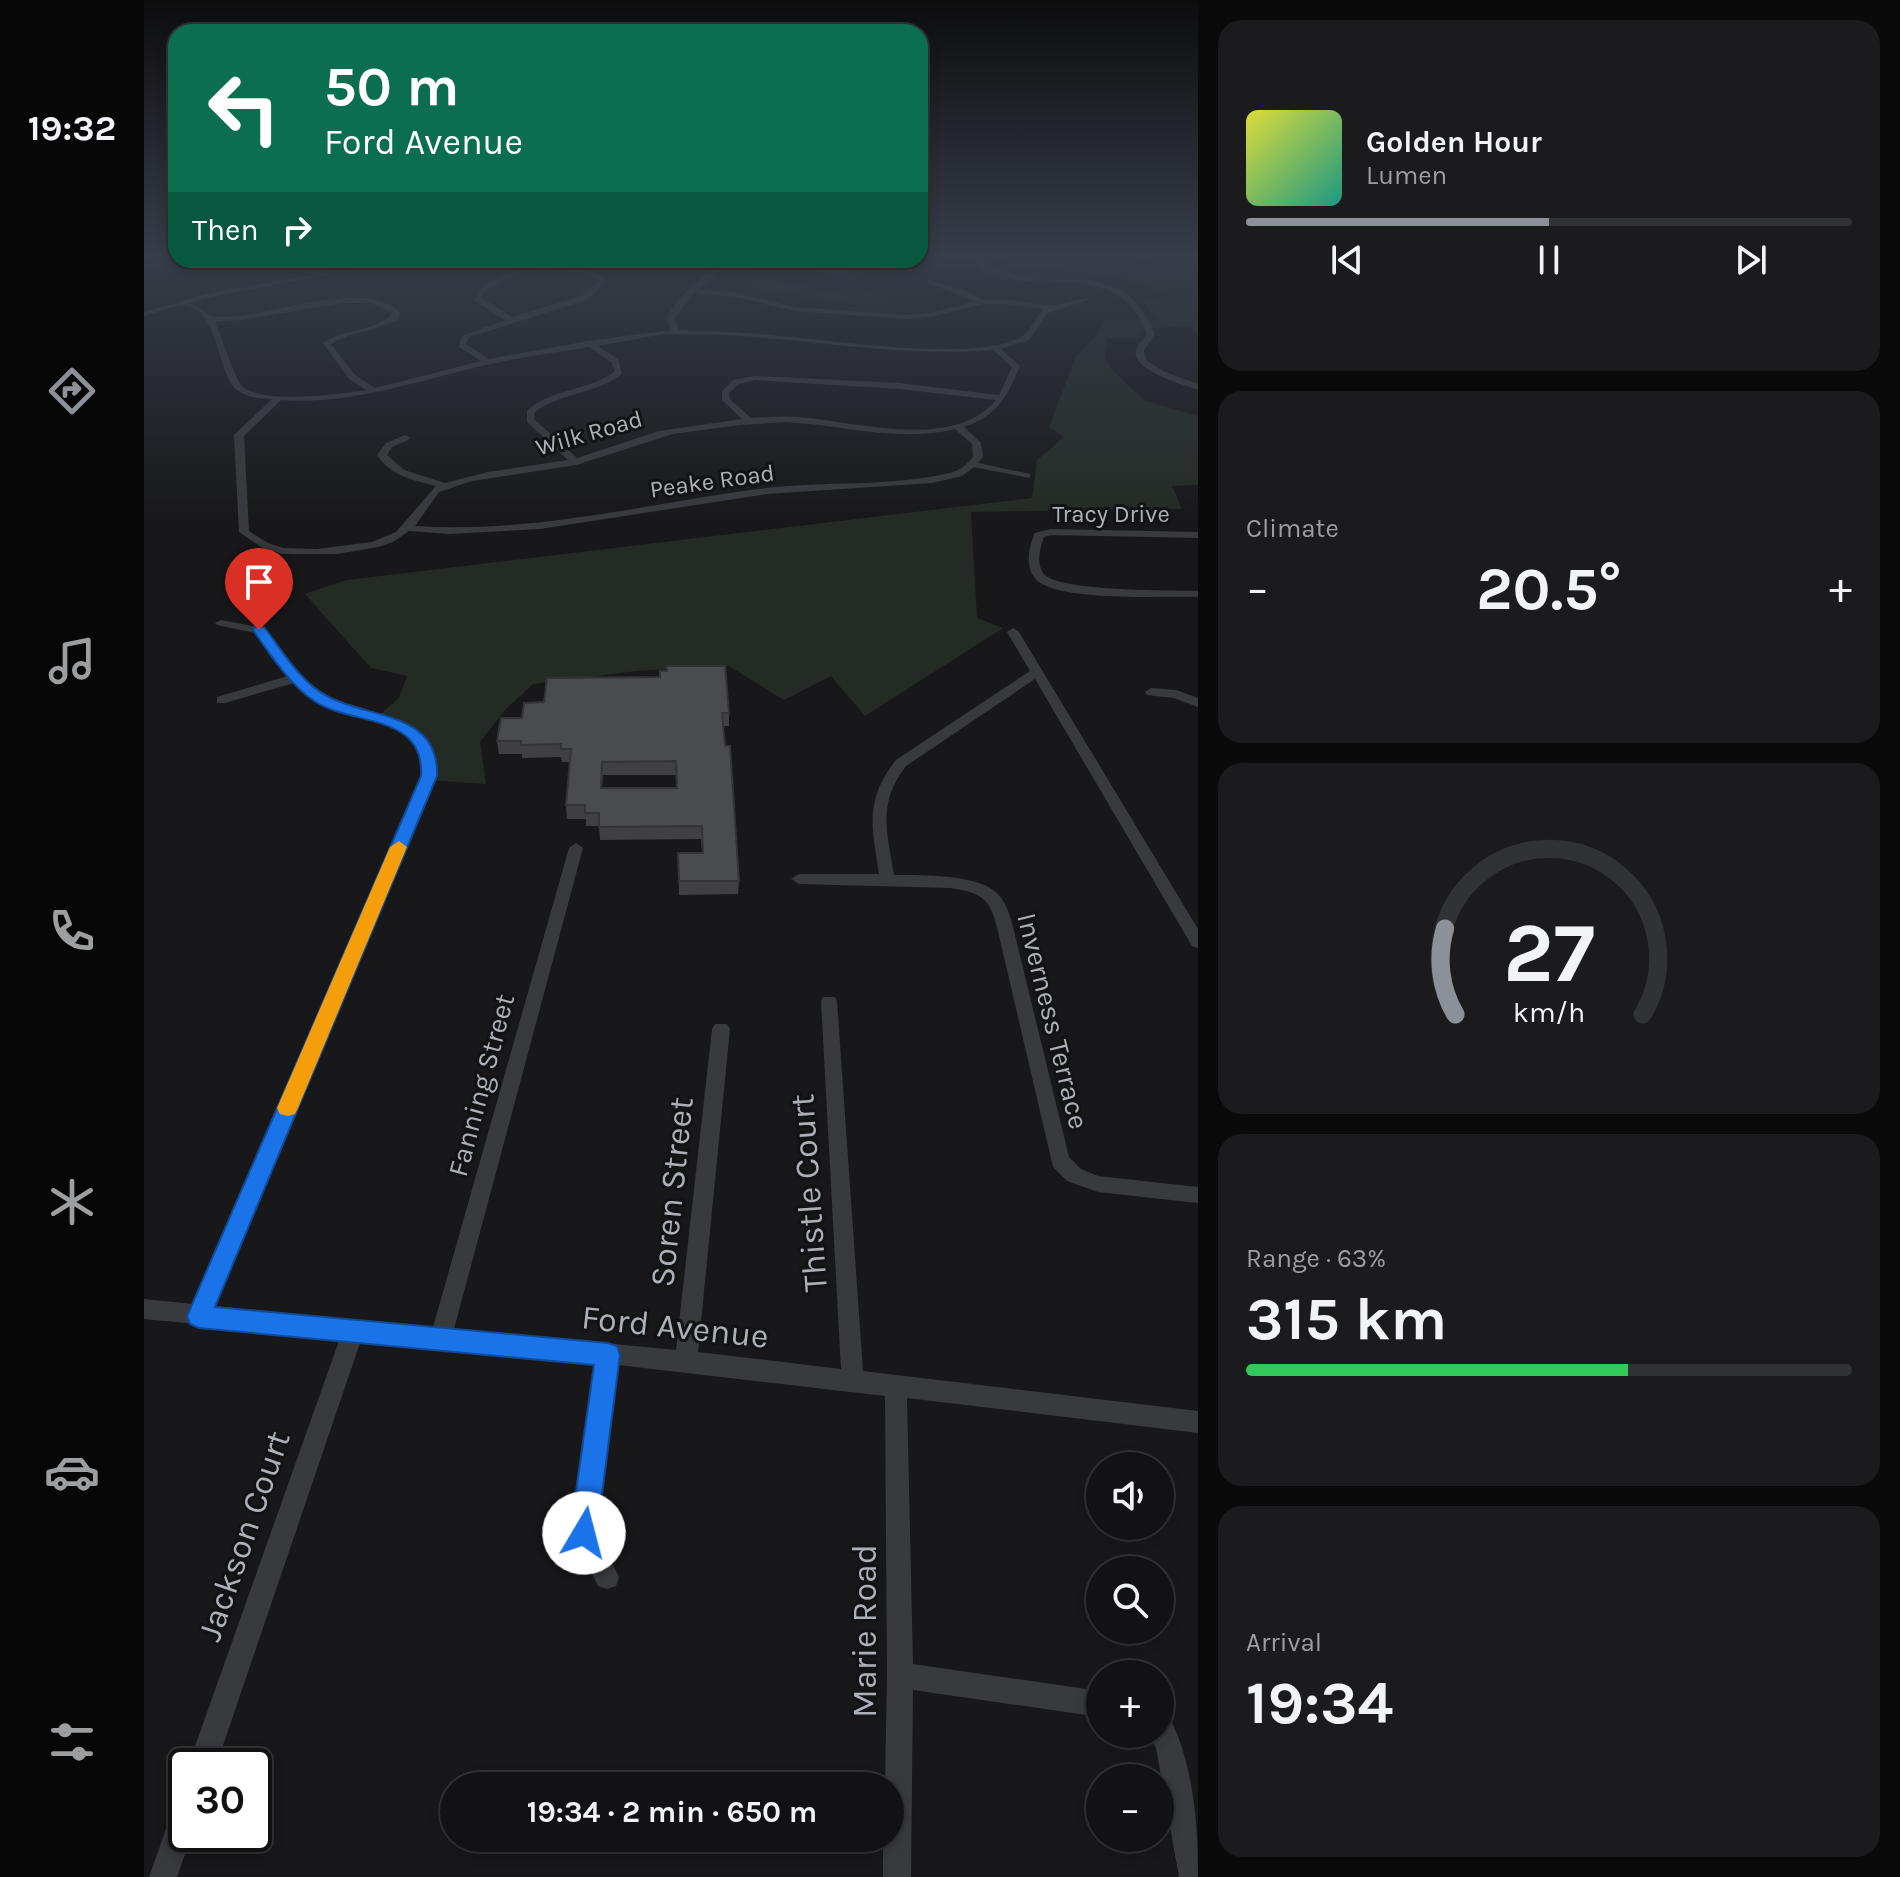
<!DOCTYPE html>
<html lang="en">
<head>
<meta charset="utf-8">
<style>
	body { margin:0; font-family:Karla,sans-serif; background:#1b1b1d; color:#f1f3f6; height:100vh; display:flex; flex-direction:column; font-size:30px; white-space:nowrap }
	* { box-sizing:border-box; margin:0 }
	p { font-size:26px; color:#9c9ea0 }
	.icon { flex:none; width:44px; height:44px; fill:none; stroke:currentColor; stroke-width:2; stroke-linecap:round; stroke-linejoin:round }
	.map { position:relative; flex:1; overflow:hidden }
	.panel { display:flex; flex-direction:column; gap:20px; padding:20px; background:#0a0a0b; width:702px }
	.panel>* { flex:none }
	.top-card { position:absolute; left:24px; top:24px; width:760px; height:244px; border-radius:24px; box-shadow:0 4px 12px #0003,0 0 0 2px #313234; background:#0b6e4f; color:#fff; overflow:hidden }
	.controls { position:absolute; left:942px; top:1452px; display:grid; gap:16px }
	.controls a { display:grid; place-items:center; width:88px; height:88px; border-radius:50%; background:#121214; box-shadow:0 4px 12px #0003,0 0 0 2px #313234; font-size:40px }
	.speed { position:absolute; left:24px; top:1748px; display:flex; gap:16px; font-size:40px; font-weight:700; text-align:center }
	.speed>* { display:grid; place-content:center; width:104px; height:104px; border-radius:50%; background:#121214; box-shadow:0 4px 12px #0003,0 0 0 2px #313234; line-height:1 }
	.speed .limit { border:4px solid #111; border-radius:12px; background:#fff; color:#111 }
	.pin { position:absolute; display:grid; place-items:center; width:68px; height:68px; color:#fff; margin:-82px -34px; border-radius:50% 50% 50% 0; rotate:-45deg; box-shadow:0 0 8px #0007 }
	.pin .icon { rotate:45deg }
	.me { position:absolute; width:88px; margin:-44px; rotate:8deg; stroke-linejoin:round; filter:drop-shadow(0 0 6px #0008) }
	.turn { display:flex; align-items:center; gap:28px; height:168px; padding:0 24px; font-size:36px }
	.turn .icon { width:104px; height:104px; stroke-width:2.5 }
	.turn b { display:block; font-size:56px; line-height:68px }
	.then { display:flex; align-items:center; height:76px; padding:0 24px; background:#0003; gap:16px; font-size:30px }
	.big { font-size:60px; font-weight:700; line-height:1.1 }
	.panel .card { flex:1; display:flex; flex-direction:column; justify-content:center; gap:12px; min-width:0; padding:0 28px; border-radius:24px; background:#1b1b1d }
	.panel .dial { align-items:center; gap:0 }
	.dial svg { height:208px; overflow:visible; fill:none; stroke:#313234; stroke-width:7; stroke-linecap:round; text-anchor:middle }
	.dial text { fill:#f1f3f6; stroke:none }
	.song { display:flex; align-items:center; gap:24px }
	.cover { width:96px; height:96px; border-radius:12px; background:linear-gradient(135deg,hsl(60 70% 55%),hsl(170 70% 35%)) }
	.played { height:8px; border-radius:4px; background:linear-gradient(90deg,#8c9099 50%,#313234 50%) }
	.keys { display:flex; justify-content:space-around; direction:ltr }
	.heat { display:flex; justify-content:space-between; align-items:center; font-size:44px; direction:ltr }
	.charge { height:12px; border-radius:6px; background:linear-gradient(90deg,#34c759 63%,#313234 0) }
	.trip { position:absolute; left:296px; top:1772px; width:464px; height:80px; border-radius:40px; background:#121214; box-shadow:0 4px 12px #0003,0 0 0 2px #313234; font-weight:700; line-height:80px; text-align:center }
	main { display:flex; flex:1; min-height:0 }
	.dock { display:flex; flex-direction:column; width:144px; justify-content:space-around; align-items:center; background:#070708; color:#9c9ea0 }
	.dock .icon { width:56px; height:56px }
	.dock .selected { color:#8c9099 }
	.dock b { font-size:36px; color:#f1f3f6 }
	.map>svg:first-child { display:block }
	.green { fill:#242b25 }
	.lines { fill:none; stroke-linecap:round; stroke-linejoin:round }
	.minor { fill:#393a3e; fill-rule:evenodd }
	.wall { fill:#404043; fill-rule:evenodd }
	.shaded-wall { fill:#343437 }
	.building { fill:#4a4b4e; stroke:#343437; stroke-width:2; fill-rule:evenodd }
	.route { fill:#1a73e8; stroke:#114b97; stroke-width:2 }
	.slow { fill:#f59e0b }
	.labels { text-anchor:middle; dominant-baseline:central; stroke-width:6; stroke-linejoin:round; paint-order:stroke }
	.far-street-label { font-size:24px; fill:#acb0b8; stroke:#131315 }
	.street-label { font-size:28px; fill:#acb0b8; stroke:#131315 }
	.near-street-label { font-size:34px; fill:#acb0b8; stroke:#131315 }
</style>
</head>
<body>
<main>
<nav class="dock">
<b>19:32</b>
<svg class="icon selected" aria-label="directions" viewBox="0 0 24 24"><path d="M12 3l9 9-9 9-9-9zM9 14v-3h6M13 9l2 2-2 2"/></svg>
<svg class="icon" aria-label="music" viewBox="0 0 24 24"><path d="M9 18V5l10-2v13"/><circle cx="6" cy="18" r="3"/><circle cx="16" cy="16" r="3"/></svg>
<svg class="icon" aria-label="phone" viewBox="0 0 24 24"><path d="M5 4h4l2 5-3 2q2 4 5 5l2-3 5 2v4C11 20 4 13 5 4z"/></svg>
<svg class="icon" aria-label="climate" viewBox="0 0 24 24"><path d="M12 3v18M4 7l16 10M4 17L20 7"/></svg>
<svg class="icon" aria-label="car" viewBox="0 0 24 24"><path d="M5 17H2v-5l4-1 3-4h7l3 4 3 1v5h-3M9 17h6M6 11h13"/><circle cx="7" cy="17" r="2"/><circle cx="17" cy="17" r="2"/></svg>
<svg class="icon" aria-label="filters" viewBox="0 0 24 24"><path d="M4 7h16M4 17h16"/><circle cx="9" cy="7" r="2"/><circle cx="15" cy="17" r="2"/></svg>
</nav>
<div class="map">
<svg width="1054" height="1877" viewBox="0 0 1054 1877">
	<rect width="100%" height="100%" fill="#18181a"/>
	<path class="green" d="M863,257H930L1007,265L1011,264L995,257H1054V337L1047,326L997,329L995,338H964L961,357L967,369L1001,401L1054,416V485L1028,486L1038,509L827,512L833,618L859,628L721,716L687,676L640,700L585,666L492,671L389,684L361,710L336,742L342,784L282,780L272,737L231,719L255,698L263,676L227,668L161,594L203,580L888,498L893,460L920,437L905,427L932,356L953,336L960,320L1013,319L997,299L1023,297L997,282L863,263Z
		M627,260H672L653,267L662,271L634,280L664,286L666,290L718,297L721,293L757,300C704,307 647,294 595,284Z"/>
	<g class="lines">
		<path class="minor" d="M825,257C838,257 854,272 871,275C911,282 966,269 995,306C1002,314 1006,325 1011,334L1000,350L1003,361L1021,372L1054,384V390C1041,385 986,370 992,350C994,345 1000,339 1003,334C999,325 994,314 988,307C950,266 890,294 845,272C838,269 831,262 825,257Z
			M250,260H264L71,296L46,303C55,307 64,317 73,317C120,319 220,277 256,312L254,319C233,331 208,331 187,344L211,375L231,388L337,361L315,347L318,336L361,320L331,301L334,289C364,269 392,264 427,268C442,270 452,271 463,280L443,300L325,337L322,344L345,359L444,341L527,330L522,319C533,297 554,280 574,266L541,260L579,263L591,260L554,289L592,293L651,307L763,315L787,313L831,301L783,283L785,280L821,290L839,300H864L909,306L941,298L945,300L904,313L885,340L857,349L876,366C863,397 853,416 820,427L837,443L839,457L834,463L886,474V478L830,467L818,476L788,483L623,494L396,529L305,534L265,531L249,542L234,547L193,554H139L120,549L95,532L90,435L128,399C115,398 103,398 92,389C72,372 75,302 36,306C25,307 12,313 0,316V312L70,292ZM399,269L447,275L456,280L437,296L368,317L338,298L341,290L377,273ZM550,293L592,297L651,311L763,319L787,317L838,304H864L900,309C892,317 886,332 877,337C831,361 710,343 657,338C616,334 576,331 535,330L530,319ZM198,303H227L248,313C234,332 198,328 179,343L205,379L222,390C196,394 118,405 98,386C90,377 77,335 71,322L104,319ZM520,334C542,335 565,334 587,335C675,341 761,357 849,350L868,367L855,395L755,383L611,376L589,380L578,391V400L598,419L515,431L433,458L390,419L391,412C418,392 452,394 478,374L474,359L453,346ZM445,347L467,362L471,371C444,392 407,388 383,411V422L424,460L344,472L301,483L260,470L243,455L248,447L264,440L266,438L261,435L242,443L233,455C247,476 269,480 292,486L252,532L228,542L173,549L139,548L124,543L105,531L100,436L137,400C207,405 273,381 342,365C376,357 411,353 445,347ZM611,380L755,389L852,400C810,450 718,423 663,418C644,416 626,417 607,418L586,399L585,393L595,384ZM642,422C698,425 756,443 811,429L828,444L829,457C822,465 816,471 805,473C745,487 683,481 622,488C504,503 390,534 271,526L295,492L328,481L432,465L529,434L596,425Z
			M907,529L1054,532V538L907,535L900,537C896,548 892,562 899,573C912,592 1028,590 1054,591V597C1015,596 930,601 898,584C879,573 884,548 891,533Z
			M77,620L119,628C137,651 155,681 181,697C228,724 284,706 292,776L70,1306L289,1327L425,848L432,843L439,848L310,1329L532,1350L568,1029L571,1024H583L586,1029L554,1352L697,1369L677,1001L679,997H691L693,1001L719,1371L1054,1411V1433L763,1398L769,1664L956,1691V1717L769,1690L767,1877H739V1838H746V1786H741L743,1675L741,1396L474,1365L452,1531L475,1577L472,1586L463,1589L454,1586L428,1533L452,1363L217,1340L72,1766H44L196,1338L0,1319V1299L50,1304L278,776C277,765 277,755 271,746C255,719 212,719 185,708C171,702 160,694 150,683L81,703H73V697L144,676L111,633L73,625L71,623Z
			M869,628L875,632L1054,929V948L1048,946L891,679L762,766C733,803 743,832 750,875C777,875 833,874 853,893C862,902 866,915 869,927L925,1157L937,1169L954,1176L1054,1187V1203L954,1192L923,1181L909,1167L853,927C845,896 836,893 806,888L655,884L647,879L655,874H735C728,827 720,801 752,760L886,671L863,632Z
			M1007,688L1032,690L1054,698V707L1030,698L1003,695L1001,692Z
			M1016,1715L1026,1718C1050,1767 1054,1824 1054,1877H1035L1012,1748L1005,1734H1016Z
			M42,1797V1834H48L33,1877H5L32,1801Z"/>
	</g>
	<path class="wall" d="M661,260H764L704,280L660,268Z
		M585,713V726H579L595,881L594,894L535,895L534,853H558L557,839L456,840L455,826H442V819H423L422,805L426,762H418L417,757L378,758V754H355L353,741L357,718ZM459,775H532V788H458Z"/>
	<path class="shaded-wall" d="M739,260H764L704,280L705,271Z"/>
	<path class="building" d="M664,260H739L705,271Z
		M523,666H581L585,713H578L581,746H586L595,881H535L534,853H559L558,826L455,827V813H441V805H422L427,749H417V744L377,745V741H353L357,718H378L380,703L400,702L403,678L516,677V671H523ZM532,761L533,788H457L458,762Z"/>
	<linearGradient id="sky" x2="0" y2="1"><stop stop-color="#0d0d0e"/><stop offset="0.49" stop-color="#373d49"/><stop offset="1" stop-color="#373d49" stop-opacity="0"/></linearGradient>
	<rect width="1054" height="520" fill="url(#sky)"/>
	<path class="route" d="M110,627H120C138,650 156,682 183,696C225,719 295,711 293,776L71,1307L464,1343L473,1346L476,1355L453,1533L449,1543L440,1547L430,1543L426,1533L450,1365L55,1328L46,1324L43,1316L277,776C281,713 208,726 170,701C145,684 126,654 109,630Z"/>
	<path class="slow" d="M255,841L263,847L154,1108L151,1114L144,1116L136,1114L133,1108L246,847Z"/>
	<g class="labels">
		<g class="far-street-label">
			<text transform="translate(445 433) rotate(-16)">Wilk Road</text>
			<text transform="translate(568 481) rotate(-8)">Peake Road</text>
			<text x="967" y="514">Tracy Drive</text>
		</g>
		<g class="street-label">
			<text transform="translate(909 1021) rotate(76)">Inverness Terrace</text>
			<text transform="translate(337 1085) rotate(-75)">Fanning Street</text>
		</g>
		<g class="near-street-label">
			<text transform="translate(528 1192) rotate(-84)">Soren Street</text>
			<text transform="translate(665 1193) rotate(-94)">Thistle Court</text>
			<text transform="translate(531 1327) rotate(6)">Ford Avenue</text>
			<text transform="translate(100 1536) rotate(-71)">Jackson Court</text>
			<text transform="translate(721 1631) rotate(-90)">Marie Road</text>
		</g>
	</g>
</svg>
<div class="controls">
<a><svg class="icon" aria-label="sound" viewBox="0 0 24 24"><path d="M4 9h4l5-4v14l-5-4H4zM17 9q2 3 0 6"/></svg></a>
<a><svg class="icon" aria-label="search" viewBox="0 0 24 24"><circle cx="10" cy="10" r="6"/><path d="M15 15l6 6"/></svg></a>
<a>+</a>
<a>−</a>
</div>
<div class="speed"><div class="limit">30</div></div>
<div class="pin" style="left:115px;top:630px;background:#d93025"><svg class="icon" aria-label="arrive" viewBox="0 0 24 24"><path d="M6 21V4h12l-3 4 3 4H6"/></svg></div>
<svg class="me" style="left:440px;top:1533px" viewBox="-20 -20 40 40"><circle r="19" fill="#fff"/><path d="M0-13L10 11 0 6-10 11z" fill="#1a73e8"/></svg>
<div class="trip">19:34 · 2 min · 650 m</div>
<div class="top-card">
<div class="turn"><svg class="icon" aria-label="left" viewBox="0 0 24 24"><path d="M17 20v-9H6M10 6l-5 5 5 5"/></svg><div><b>50 m</b>Ford Avenue</div></div>
<div class="then">Then<svg class="icon" aria-label="right" viewBox="0 0 24 24"><path d="M7 20v-9h11M14 6l5 5-5 5"/></svg></div>
</div>
</div>
<section class="panel">
<div class="card">
<div class="song"><i class="cover"></i><div><b>Golden Hour</b><p>Lumen</p></div></div>
<div class="played"></div>
<div class="keys"><svg class="icon" aria-label="previous" viewBox="0 0 24 24"><path d="M18 5L8 12l10 7zM5 5v14"/></svg><svg class="icon" aria-label="pause" viewBox="0 0 24 24"><path d="M8 5v14M16 5v14"/></svg><svg class="icon" aria-label="next" viewBox="0 0 24 24"><path d="M6 5l10 7-10 7zM19 5v14"/></svg></div>
</div>
<div class="card"><p>Climate</p>
<div class="heat"><a>−</a><b class="big">20.5°</b><a>+</a></div>
</div>
<div class="card dial"><svg viewBox="0 0 100 80">
<path d="M14 69A42 42 0 1 1 86 69"/>
<path d="M14 69A42 42 0 0 1 10 36" stroke="#8c9099"/>
<text x="50" y="56" font-size="32" font-weight="700">27</text>
<text x="50" y="72" font-size="11">km/h</text>
</svg></div>
<div class="card"><p>Range · 63%</p><b class="big">315 km</b><div class="charge"></div></div>
<div class="card"><p>Arrival</p><b class="big">19:34</b></div>
</section>
</main>
</body>
</html>
